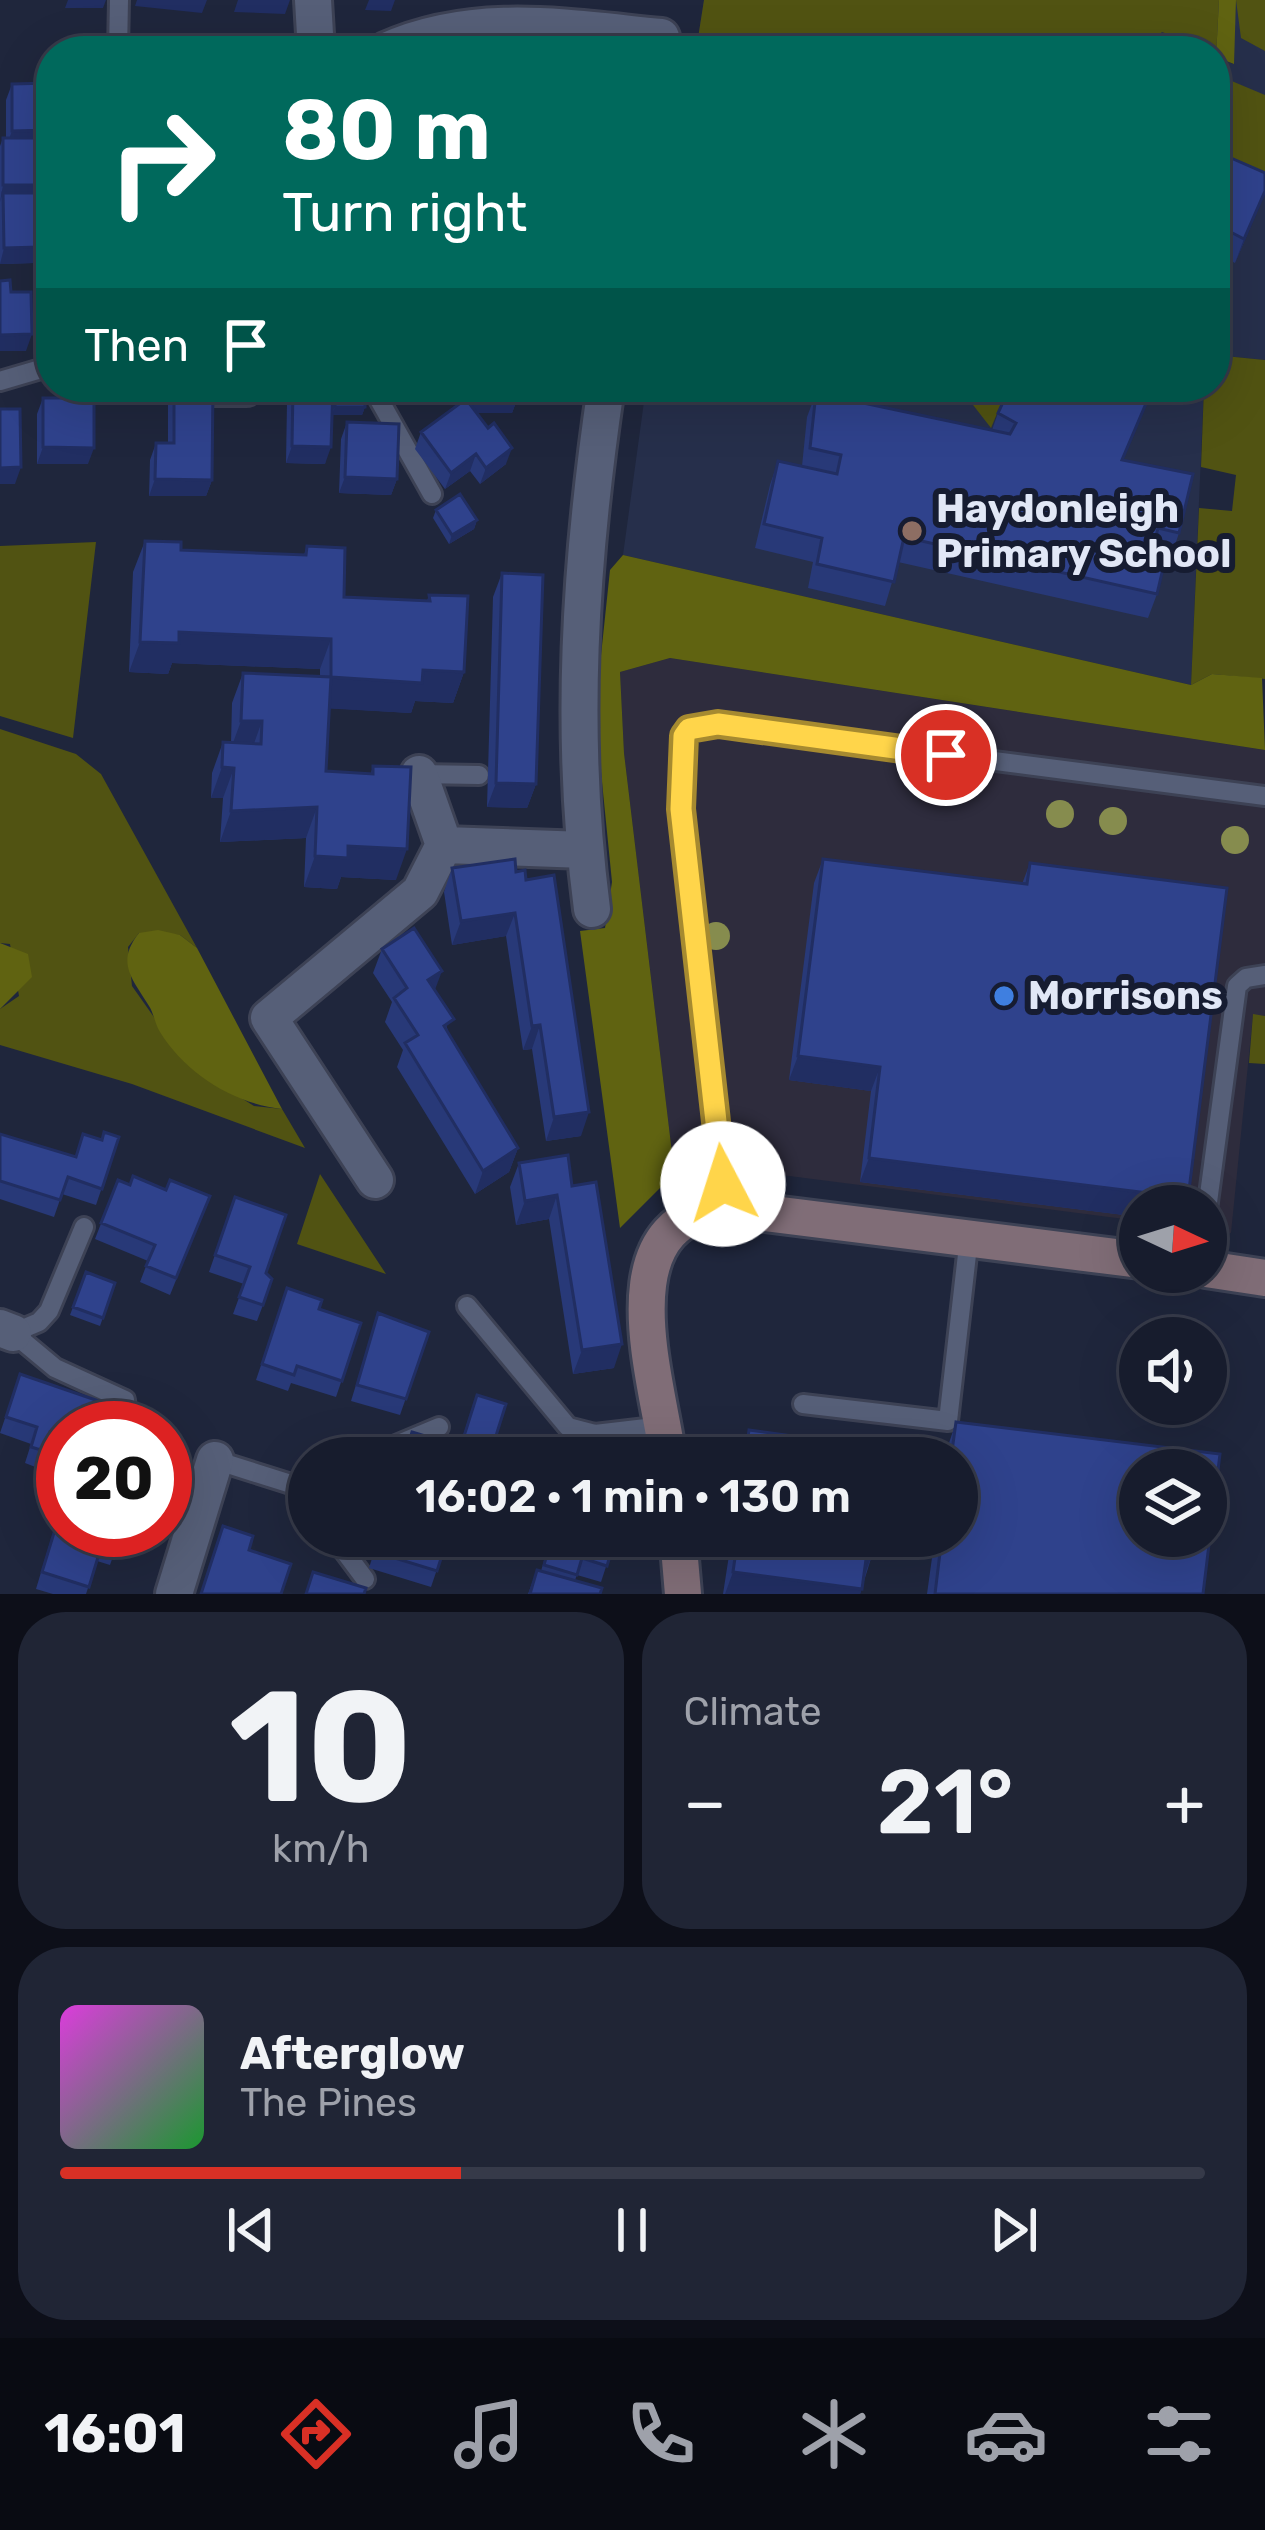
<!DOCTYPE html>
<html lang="en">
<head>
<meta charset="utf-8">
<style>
	body { margin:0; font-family:Rubik,sans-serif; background:#202535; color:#f1f3f6; height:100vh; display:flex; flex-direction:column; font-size:45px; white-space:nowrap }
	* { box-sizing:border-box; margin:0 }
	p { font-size:39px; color:#9ea1aa }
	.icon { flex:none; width:66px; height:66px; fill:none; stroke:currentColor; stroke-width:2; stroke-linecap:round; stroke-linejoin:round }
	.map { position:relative; height:1594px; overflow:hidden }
	.side { display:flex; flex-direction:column; gap:18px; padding:18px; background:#0d0f19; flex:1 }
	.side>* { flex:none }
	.hud { position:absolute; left:36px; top:36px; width:1194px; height:366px; border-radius:48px; box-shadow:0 12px 48px #0002,0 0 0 3px #363a49; background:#00695c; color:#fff; overflow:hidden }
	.needle { width:78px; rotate:94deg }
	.controls { position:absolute; left:1119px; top:1185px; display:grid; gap:24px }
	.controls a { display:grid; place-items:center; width:108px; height:108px; border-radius:50%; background:#171c2d; box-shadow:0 12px 48px #0002,0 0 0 3px #363a49; font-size:60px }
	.speed { position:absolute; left:36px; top:1401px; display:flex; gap:24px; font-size:60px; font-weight:700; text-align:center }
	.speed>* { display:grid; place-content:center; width:156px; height:156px; border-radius:50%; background:#171c2d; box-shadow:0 12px 48px #0002,0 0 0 3px #363a49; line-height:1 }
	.speed .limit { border:18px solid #d22; background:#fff; color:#111 }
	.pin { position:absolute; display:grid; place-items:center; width:102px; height:102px; color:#fff; margin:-51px; border:6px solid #fff; border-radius:50%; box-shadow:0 3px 12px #0007 }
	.me { position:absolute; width:132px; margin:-66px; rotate:355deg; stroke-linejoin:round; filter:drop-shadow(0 0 9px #0008) }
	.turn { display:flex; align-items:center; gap:42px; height:252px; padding:0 48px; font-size:54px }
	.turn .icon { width:156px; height:156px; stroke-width:2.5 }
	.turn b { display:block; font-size:84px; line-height:102px }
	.then { display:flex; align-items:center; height:114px; padding:0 48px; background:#0003; gap:24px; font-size:45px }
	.big { font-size:90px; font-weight:600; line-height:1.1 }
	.side .card { flex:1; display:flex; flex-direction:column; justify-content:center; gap:18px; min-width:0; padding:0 42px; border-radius:48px; background:#202535 }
	.side .dial { align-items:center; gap:0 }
	.dial b { font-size:156px; line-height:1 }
	.song { display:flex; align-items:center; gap:36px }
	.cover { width:144px; height:144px; border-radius:18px; background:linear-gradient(135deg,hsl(300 70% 55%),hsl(130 70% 35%)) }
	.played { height:12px; border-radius:6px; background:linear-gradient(90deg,#d93025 35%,#363a49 35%) }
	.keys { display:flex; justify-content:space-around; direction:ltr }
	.heat { display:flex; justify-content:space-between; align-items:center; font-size:66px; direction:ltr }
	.side .tiles { flex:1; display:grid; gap:18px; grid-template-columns:1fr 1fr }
	.card:last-child { grid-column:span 2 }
	.trip { position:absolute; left:288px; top:1437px; width:690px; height:120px; border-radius:60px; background:#171c2d; box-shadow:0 12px 48px #0002,0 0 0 3px #363a49; font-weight:600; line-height:120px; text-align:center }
	.tab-bar { display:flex; height:192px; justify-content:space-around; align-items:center; background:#090b12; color:#9ea1aa }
	.tab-bar .icon { width:84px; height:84px }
	.tab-bar .selected { color:#d93025 }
	.tab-bar b { font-size:54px; color:#f1f3f6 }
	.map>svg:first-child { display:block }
	.commercial { fill:#2e2c3d }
	.built { fill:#262f4b }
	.green { fill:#515312 }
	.forest { fill:#606311 }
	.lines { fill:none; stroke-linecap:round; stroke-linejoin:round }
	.lane-casing { stroke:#3d4255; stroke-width:24 }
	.street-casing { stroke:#3d4255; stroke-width:42 }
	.secondary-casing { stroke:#3d4255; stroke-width:42 }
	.lane { stroke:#565f78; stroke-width:18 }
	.street { stroke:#565f78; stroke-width:36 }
	.secondary { stroke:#806d77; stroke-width:36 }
	.tree { fill:#868c4e }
	.wall { fill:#283978 }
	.shaded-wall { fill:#212e62 }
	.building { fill:#2f428c; stroke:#212e62; stroke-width:3; fill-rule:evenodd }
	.route-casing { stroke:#a68a30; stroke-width:30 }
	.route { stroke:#ffd54a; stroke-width:21 }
	.education-dot { fill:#8d6e63; stroke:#161c31; stroke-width:4.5 }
	.shop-dot { fill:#3f7fe0; stroke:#161c31; stroke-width:4.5 }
	.labels { text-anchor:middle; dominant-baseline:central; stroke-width:12; stroke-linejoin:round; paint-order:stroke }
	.poi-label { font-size:39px; font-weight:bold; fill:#e1e7f6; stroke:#161c31; text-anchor:start }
</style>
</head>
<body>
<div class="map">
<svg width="1265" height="1594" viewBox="0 0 1265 1594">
	<rect width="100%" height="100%" fill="#1f263c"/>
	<path class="commercial" d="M670,658L1265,750V1016L1253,1015L1231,1233L1206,1230V1206H1140V1221L673,1161L624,753L620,672Z"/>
	<path class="built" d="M704,0H1219L1216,57L1233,64L1236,0H1265V360L1215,355V51H696Z
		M646,387H1204L1191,685L623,555Z"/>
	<path class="green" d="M704,0H1219L1216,57L1215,51L1162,32L1139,51H696Z
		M1236,0H1265V51L1241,38Z
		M1215,74L1265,95V182L1215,160Z
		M1215,355L1265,360V679L1212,674L1191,685L1199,508L1232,511L1236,475L1201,467L1204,387H1215Z
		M959,387H1008L991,428Z
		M96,542L73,738L0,716V546Z
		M0,729L76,754L101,774L197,948L180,935L139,933L128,947L132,986L187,1064L254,1106L282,1109L305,1148L132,1084L0,1045V1009L19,996L10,944L0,943Z
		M1253,1014L1265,1016V1064L1249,1063Z
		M320,1174L386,1274L297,1244Z"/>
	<path class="forest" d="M1219,0H1236L1234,64L1216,57Z
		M623,555L1191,685L1212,674L1262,678L1265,750L670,658L620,672L624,753L673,1161L669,1179L620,1228L580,931L605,928L612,882L595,712L610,570Z
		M158,930L180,935L197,948L282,1109C234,1104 185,1073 160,1032C155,1024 154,1014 149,1006C133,979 115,963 139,933Z
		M0,943L28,954L32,977L0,1009Z"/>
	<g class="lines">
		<g class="lane-casing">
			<path id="lane" d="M118,51L119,0
				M0,381L51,366
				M372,387L432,494
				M418,774L479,775
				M725,1208L681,809L680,761L689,729L717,725L1265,796
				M1206,1217L1237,986L1246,978L1265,975
				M84,1227L49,1311L39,1322L13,1333L55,1368L125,1400L128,1428
				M467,1306L568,1427L595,1434L663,1426
				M803,1404L948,1421L969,1237
				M365,1458L439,1427
				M215,1460L291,1484
				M309,1483L291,1484L309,1504
				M333,1536L365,1579"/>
		</g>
		<g class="street-casing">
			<path id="street" d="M313,0L316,51
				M386,51C475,11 567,28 661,37
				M193,387H246
				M444,845L585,850
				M592,909C569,733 580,562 606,387
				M375,1180L269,1018L420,892L444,845L419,774
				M0,1328L13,1333
				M174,1594L215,1460"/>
		</g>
		<g class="secondary-casing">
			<path id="secondary" d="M1206,1269L1265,1278
				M668,1458C657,1378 603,1220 725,1208L1140,1260
				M678,1536L683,1594"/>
		</g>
		<use href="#lane" class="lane"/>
		<use href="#street" class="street"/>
		<use href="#secondary" class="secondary"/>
	</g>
	<g class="tree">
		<circle cx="1060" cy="814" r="14"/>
		<circle cx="1113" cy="821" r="14"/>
		<circle cx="1235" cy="840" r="14"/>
		<circle cx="716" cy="936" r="14"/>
	</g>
	<path class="wall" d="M12,84L49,138L39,193L42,202H51V242H40L34,263L0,264V146L3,138H6V100Z
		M1215,151L1265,173V193L1235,263L1215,252Z
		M174,387L212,480L206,496H149L150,460L156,443H168V401Z
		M292,387H365V407L362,415H332L325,464L286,463L287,402Z
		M469,387H528L527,390H518V397L512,413H477L506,464L480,484L470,471L445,489L415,449L421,432L469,403Z
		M816,393L992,430L998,413L1124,461L1179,533L1171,557L1166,556L1157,594L1148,618L898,562L885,606L808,588L813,562L755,548L770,485L778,461L802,466L807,417Z
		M43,398L88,464H37V414Z
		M347,422L397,479L391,495L339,493L341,439Z
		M436,510L477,520L474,529L449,544L433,518Z
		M145,541L181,550L304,555L307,546L344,597L427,601L429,595L464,672L453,703L415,701L411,713L329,708L326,771L371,773L373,766L396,880L341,877L337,889L304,887L306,838L220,842L223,798H211L212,773L223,742L231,743L232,703L243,673L320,676V669L172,663L168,674L129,672L133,572Z
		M502,573L536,784L527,808L487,807L493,597Z
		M823,859L1022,884L1030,863L1140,1206V1217L860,1182L871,1091L789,1080L814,883Z
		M452,868L516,872L581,1136L546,1141L532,1049L523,1050L506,936L452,945L444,892Z
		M382,949L435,990L449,1034L518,1148L509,1172L475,1194L397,1067L403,1050L385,1022L392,1002L373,973Z
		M0,1134L75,1157L102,1140L119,1137L96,1205L62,1194L54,1217L0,1199Z
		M519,1163L572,1186L614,1368L573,1374L549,1219L516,1225L510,1187Z
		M118,1180L130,1185L210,1196L170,1295L140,1282L148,1261L95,1239Z
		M235,1197L266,1273L263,1305L257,1321L233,1314L244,1284L209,1272Z
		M86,1272L115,1283L100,1326L70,1315Z
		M287,1288L319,1309L361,1323L336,1397L291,1383L288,1391L256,1380Z
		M378,1313L429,1332L400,1415L351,1401Z
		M20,1374L63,1428V1455L45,1449L38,1468L25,1463L31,1444L0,1433Z
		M471,1411L489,1458H456Z
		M956,1422L1203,1594H927L935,1536H957V1458H944Z
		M63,1530H122L110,1565L97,1561L86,1594H53L36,1589L51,1539Z
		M379,1536H433L447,1540L431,1587L369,1568Z
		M551,1536H616L601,1582L577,1575L575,1580L600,1594H528L537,1570L541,1571Z
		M732,1536H876L873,1552L860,1594H723Z"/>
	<path class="shaded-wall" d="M68,0H106L103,8H65Z
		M137,0H207L202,13L135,6Z
		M238,0H290L285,14L234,12Z
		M369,0H395L391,11L365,10Z
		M51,130L46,147H6L12,131Z
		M42,170H51V187H41L36,202L3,193L0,202L3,185Z
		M1265,191V193L1235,263L1244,239Z
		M40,225H51V242H34Z
		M40,247L34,263L0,264L4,248Z
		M32,334L26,351H0V335Z
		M475,397H518L512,413H469Z
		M335,407H365L362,415H332Z
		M292,446L331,447L325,464L286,463Z
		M43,447L94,448L88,464H37Z
		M512,448L506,464L480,484L486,468Z
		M476,454L470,471L445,489L451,473Z
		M21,467L15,484H0V468Z
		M345,477L397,479L391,495L339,493Z
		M155,479L212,480L206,496H149Z
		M477,520L474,529L449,544L452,535Z
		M179,632L331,639L320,669L172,663L168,674L129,672L140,642Z
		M423,670L464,672L453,703L415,701L411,713L320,708L331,677Z
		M241,721H262L251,752L230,751Z
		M222,767L234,768L223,798H211Z
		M496,783L536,784L527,808L487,807Z
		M317,807L306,838L220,842L231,811Z
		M348,846L407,849L396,880L341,877L337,889L304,887L315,856Z
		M515,913L506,936L452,945L461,921Z
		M442,971L433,995L428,980Z
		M540,1025L532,1049L523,1050L532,1026Z
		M798,1056L880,1067L871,1091L789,1080Z
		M589,1112L581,1136L546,1141L554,1117Z
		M518,1148L509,1172L475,1194L483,1171Z
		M869,1158L1188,1198L1185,1206H1140V1217L860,1182Z
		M557,1195L549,1219L516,1225L525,1201Z
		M622,1344L614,1368L573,1374L582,1350Z
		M867,1552H873L862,1583Z
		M733,1572L862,1589L860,1594H725Z"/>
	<path class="building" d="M51,83V130L12,131V84Z
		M3,138H51V170H42V185H3Z
		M1215,151L1265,173V191L1244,239L1221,227L1215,242Z
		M3,193H42V202H51V225H40V247L4,248Z
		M10,280L11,292H31L32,334L0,335V281Z
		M174,387H213L212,480L155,479L156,443H174Z
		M293,387H333L331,447L292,446Z
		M335,387H365V407H335Z
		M475,387H518V397H475Z
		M1010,387H1153L1122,460L1193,474L1179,533L1158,528L1154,544L1168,547L1157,594L904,537L894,582L817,564L822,538L764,524L778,461L837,474L841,455L810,448L816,393L1010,434L1016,423L998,413Z
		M43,398H94V448L43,447Z
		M466,399L488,428L494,423L512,448L486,468L476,454L451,473L421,432Z
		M0,409H20L21,467L0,468Z
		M347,422L399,424L397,479L345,477Z
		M460,494L477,520L452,535L436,510Z
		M145,541L181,542V550L306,555L307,546L345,548L344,597L430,601L429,595L468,596L464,672L423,670L422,683L331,677V639L179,632V643L140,642Z
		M502,573L543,575L536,784L496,783Z
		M243,673L331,677L326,771L373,774V766L411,767L407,849L348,846V858L315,856L317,807L231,811L234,768L222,767L223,742L261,744L262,721H241Z
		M515,859L516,872L525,870L526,880L554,875L589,1112L554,1117L540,1025L532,1026L515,913L461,921L452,868Z
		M823,859L1027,884L1030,863L1227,888L1188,1198L869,1158L880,1067L798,1056Z
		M414,928L442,971L428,980L454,1019L444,1026L518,1148L483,1171L405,1043L418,1035L394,998L407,988L382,949Z
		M104,1132L119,1137L102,1189L68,1177L60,1200L0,1181V1134L76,1157L83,1134L102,1140Z
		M568,1155L572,1186L596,1182L622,1344L582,1350L557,1195L525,1201L519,1163Z
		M133,1176L166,1190L170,1180L210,1196L176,1278L146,1266L155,1245L101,1223L118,1180L130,1185Z
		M235,1197L286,1215L266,1273L272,1279L263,1305L239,1297L250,1267L215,1255Z
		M86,1272L115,1283L103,1318L73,1307Z
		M287,1288L322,1300L319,1309L361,1323L342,1381L297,1366L294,1375L262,1364Z
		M378,1313L429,1332L406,1399L357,1385Z
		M20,1374L119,1408L115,1420L139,1428H63V1437L50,1432L44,1451L31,1447L37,1427L6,1417Z
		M477,1395L506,1404L489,1458H479L459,1452Z
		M956,1422L1220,1454L1203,1594H935L942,1536H957V1458H951ZM1140,1470H1206V1536H1140Z
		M749,1430L887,1449L886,1458H735L737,1443L747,1444Z
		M412,1432L455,1445L451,1458H404Z
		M57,1523L63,1524V1530H122L116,1549L102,1544L89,1587L42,1572Z
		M223,1526L253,1536L249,1550L291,1564L281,1594H201Z
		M380,1536H433L447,1540L437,1571L375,1552Z
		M552,1536H616L607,1566L582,1558L577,1575L544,1565Z
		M738,1536H876L873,1552H867L862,1589L733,1572Z
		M537,1570L602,1588L600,1594H530Z
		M313,1572L366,1588L364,1594H306Z"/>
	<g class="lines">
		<g class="route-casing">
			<path id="route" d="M723,1184L681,809L684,736L689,729L718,724L946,755"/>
		</g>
		<use href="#route" class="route"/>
	</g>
	<circle class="education-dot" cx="912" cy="531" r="12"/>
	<circle class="shop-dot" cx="1004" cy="996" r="12"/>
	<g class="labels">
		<g class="poi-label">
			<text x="936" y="509">Haydonleigh<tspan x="936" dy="45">Primary School</tspan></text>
			<text x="1028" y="996">Morrisons</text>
		</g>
	</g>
</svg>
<div class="controls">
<a><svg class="needle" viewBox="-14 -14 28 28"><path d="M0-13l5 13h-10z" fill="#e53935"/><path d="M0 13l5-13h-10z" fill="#9ea1aa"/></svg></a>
<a><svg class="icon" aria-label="sound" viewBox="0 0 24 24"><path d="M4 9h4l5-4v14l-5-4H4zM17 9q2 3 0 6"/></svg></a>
<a><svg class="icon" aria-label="layers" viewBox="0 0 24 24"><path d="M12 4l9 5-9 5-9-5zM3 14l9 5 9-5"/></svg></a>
</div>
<div class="speed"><div class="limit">20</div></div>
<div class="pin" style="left:946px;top:755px;background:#d93025"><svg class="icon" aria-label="arrive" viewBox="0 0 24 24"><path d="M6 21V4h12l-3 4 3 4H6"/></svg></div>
<svg class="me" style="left:723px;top:1184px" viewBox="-20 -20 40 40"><circle r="19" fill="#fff"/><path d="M0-13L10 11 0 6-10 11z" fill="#ffd54a"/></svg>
<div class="trip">16:02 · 1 min · 130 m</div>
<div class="hud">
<div class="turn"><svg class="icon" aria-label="right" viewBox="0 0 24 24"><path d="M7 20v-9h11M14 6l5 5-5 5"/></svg><div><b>80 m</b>Turn right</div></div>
<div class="then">Then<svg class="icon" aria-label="arrive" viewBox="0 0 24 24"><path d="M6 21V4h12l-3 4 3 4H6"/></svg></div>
</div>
</div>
<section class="side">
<div class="tiles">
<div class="card dial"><b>10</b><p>km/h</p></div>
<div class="card"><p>Climate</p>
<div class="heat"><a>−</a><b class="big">21°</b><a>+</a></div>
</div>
<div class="card">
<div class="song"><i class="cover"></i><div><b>Afterglow</b><p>The Pines</p></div></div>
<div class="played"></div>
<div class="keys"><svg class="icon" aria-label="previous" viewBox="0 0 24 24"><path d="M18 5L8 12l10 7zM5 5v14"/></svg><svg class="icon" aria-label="pause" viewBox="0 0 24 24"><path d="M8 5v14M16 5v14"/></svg><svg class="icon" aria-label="next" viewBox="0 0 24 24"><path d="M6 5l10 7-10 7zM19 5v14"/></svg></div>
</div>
</div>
</section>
<nav class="tab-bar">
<b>16:01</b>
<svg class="icon selected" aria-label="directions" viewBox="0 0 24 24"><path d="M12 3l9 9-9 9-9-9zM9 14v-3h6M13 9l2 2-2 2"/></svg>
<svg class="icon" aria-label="music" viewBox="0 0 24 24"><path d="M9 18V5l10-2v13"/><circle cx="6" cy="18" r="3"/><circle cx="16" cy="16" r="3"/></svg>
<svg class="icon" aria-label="phone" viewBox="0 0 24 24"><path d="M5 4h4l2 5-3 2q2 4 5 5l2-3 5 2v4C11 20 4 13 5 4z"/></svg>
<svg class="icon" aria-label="climate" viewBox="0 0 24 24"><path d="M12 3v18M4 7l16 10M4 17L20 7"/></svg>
<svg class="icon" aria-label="car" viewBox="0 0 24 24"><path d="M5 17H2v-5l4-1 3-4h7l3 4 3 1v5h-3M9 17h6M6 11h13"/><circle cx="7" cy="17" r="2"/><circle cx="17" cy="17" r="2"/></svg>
<svg class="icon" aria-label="filters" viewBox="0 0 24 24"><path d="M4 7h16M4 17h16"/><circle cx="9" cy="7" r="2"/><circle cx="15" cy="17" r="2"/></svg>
</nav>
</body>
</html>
